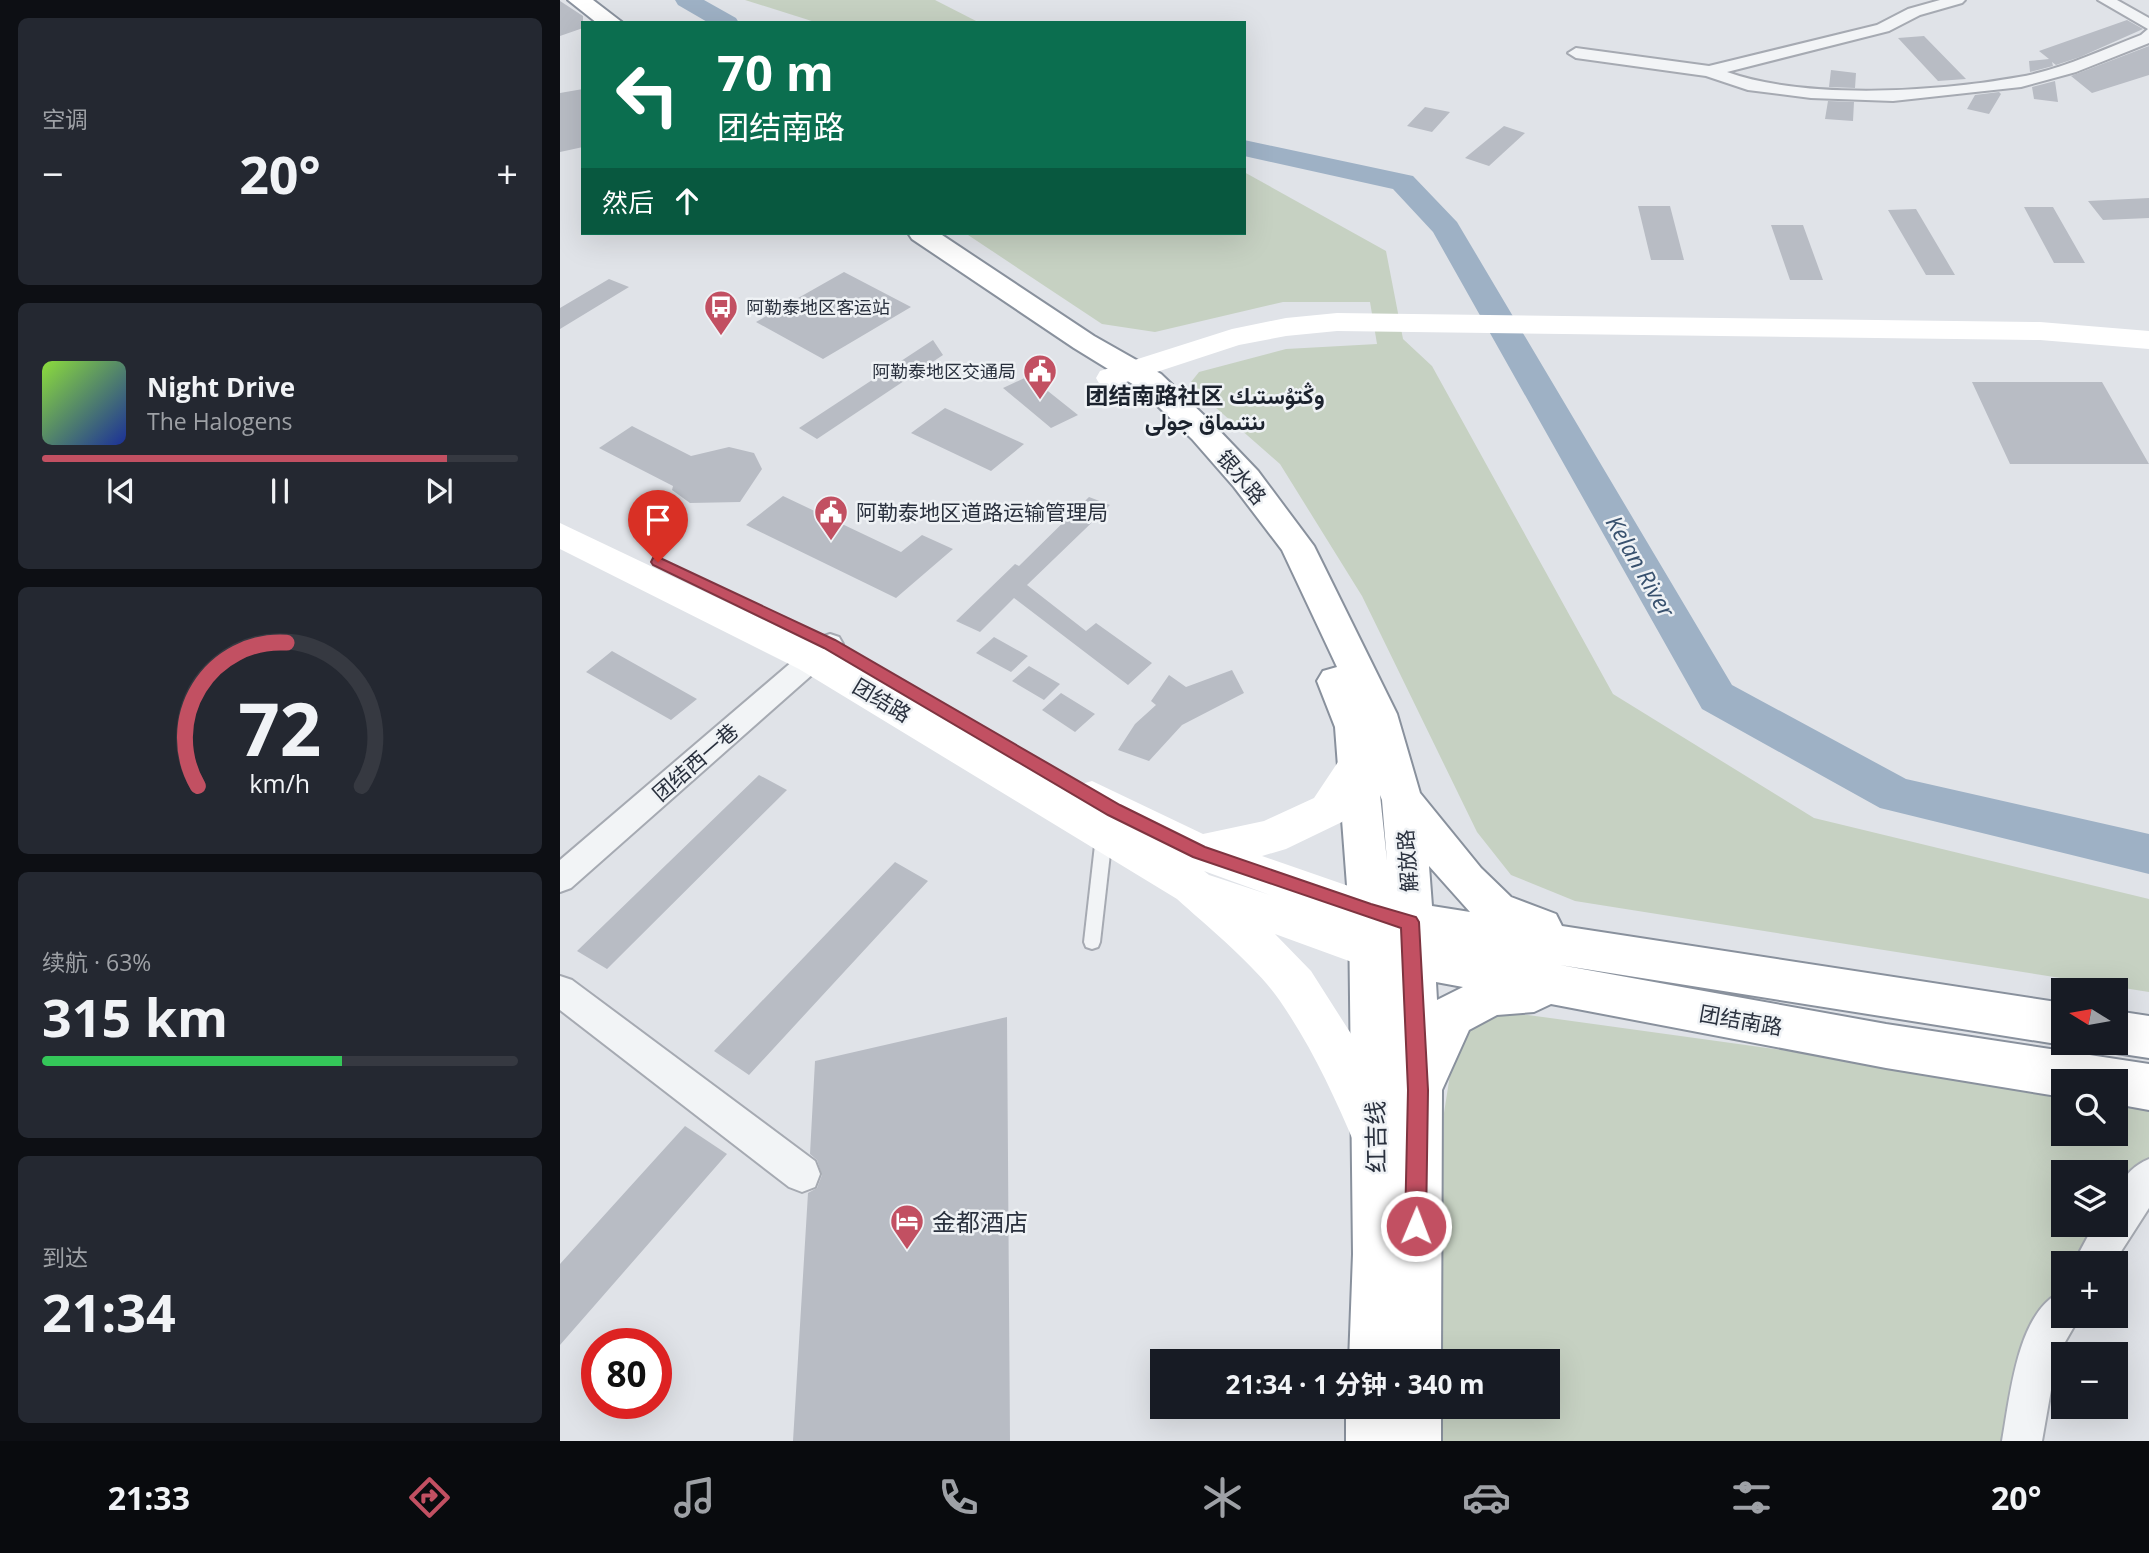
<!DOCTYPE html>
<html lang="zh">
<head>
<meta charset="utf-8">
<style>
	body { margin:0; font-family:"Open Sans",Vazirmatn,"Noto Sans SC",sans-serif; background:#242831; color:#f1f3f6; height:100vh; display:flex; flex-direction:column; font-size:26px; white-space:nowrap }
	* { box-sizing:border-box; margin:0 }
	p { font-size:23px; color:#9ea1a6 }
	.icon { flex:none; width:38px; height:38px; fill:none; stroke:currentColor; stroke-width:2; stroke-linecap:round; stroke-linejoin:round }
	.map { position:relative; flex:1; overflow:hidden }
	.sheet { display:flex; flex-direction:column; gap:18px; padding:18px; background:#0d0f14; width:560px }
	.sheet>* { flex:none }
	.guide { position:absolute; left:21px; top:21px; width:665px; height:214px; border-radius:0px; box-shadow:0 7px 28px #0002; background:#0b6e4f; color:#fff; overflow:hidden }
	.needle { width:46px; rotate:281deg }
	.fabs { position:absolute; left:1491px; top:978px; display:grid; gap:14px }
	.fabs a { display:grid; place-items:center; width:77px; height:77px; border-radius:0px; background:#171b24; box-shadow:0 7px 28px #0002; font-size:35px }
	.speed { position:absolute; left:21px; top:1328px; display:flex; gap:14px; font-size:35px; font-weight:700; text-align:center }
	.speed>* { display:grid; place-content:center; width:91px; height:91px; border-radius:50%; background:#171b24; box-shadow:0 7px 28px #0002; line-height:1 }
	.speed .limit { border:10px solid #d22; background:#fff; color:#111 }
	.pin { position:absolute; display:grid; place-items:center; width:60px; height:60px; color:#fff; margin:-72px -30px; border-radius:50% 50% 50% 0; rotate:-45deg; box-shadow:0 0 7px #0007 }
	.pin .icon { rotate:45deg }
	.me { position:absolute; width:77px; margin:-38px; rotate:1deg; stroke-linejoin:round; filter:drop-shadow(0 0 5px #0008) }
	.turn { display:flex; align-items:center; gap:24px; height:147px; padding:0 21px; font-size:32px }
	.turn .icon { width:91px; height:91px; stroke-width:2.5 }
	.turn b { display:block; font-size:49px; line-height:60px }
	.then { display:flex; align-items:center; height:66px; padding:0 21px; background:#0003; gap:14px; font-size:26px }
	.big { font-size:52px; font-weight:700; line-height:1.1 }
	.sheet .tile { flex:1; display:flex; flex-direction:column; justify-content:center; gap:10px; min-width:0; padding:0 24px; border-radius:10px; background:#242831 }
	.sheet .dial { align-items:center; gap:0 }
	.dial svg { height:182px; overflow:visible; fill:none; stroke:#363941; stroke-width:7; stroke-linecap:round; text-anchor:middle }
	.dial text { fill:#f1f3f6; stroke:none }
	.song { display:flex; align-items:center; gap:21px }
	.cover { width:84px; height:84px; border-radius:10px; background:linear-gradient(135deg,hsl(90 70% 55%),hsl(230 70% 35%)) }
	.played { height:7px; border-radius:4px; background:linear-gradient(90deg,#c25062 85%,#363941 85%) }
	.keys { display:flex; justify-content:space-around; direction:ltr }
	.heat { display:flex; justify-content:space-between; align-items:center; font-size:38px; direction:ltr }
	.charge { height:10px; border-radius:5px; background:linear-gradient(90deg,#34c759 63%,#363941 0) }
	.trip { position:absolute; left:590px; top:1349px; width:410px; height:70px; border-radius:0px; background:#171b24; box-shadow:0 7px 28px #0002; font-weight:700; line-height:70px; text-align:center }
	.menu { display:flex; height:112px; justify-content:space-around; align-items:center; background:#090b0e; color:#9ea1a6 }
	.menu .icon { width:49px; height:49px }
	.menu .current { color:#c25062 }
	.menu b { font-size:32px; color:#f1f3f6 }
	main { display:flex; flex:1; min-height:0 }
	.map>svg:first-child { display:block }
	.green { fill:#c6d1c2 }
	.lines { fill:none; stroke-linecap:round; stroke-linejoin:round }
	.river { fill:#9eb1c5; fill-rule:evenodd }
	.building { fill:#b8bcc4 }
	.lane-casing { stroke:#a6aab2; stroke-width:4 }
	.street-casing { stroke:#a6aab2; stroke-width:4 }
	.highway-casing { stroke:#89919d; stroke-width:4 }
	.lane { fill:#f2f4f6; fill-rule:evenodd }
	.street { fill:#f2f4f6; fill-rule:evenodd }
	.secondary { fill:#fff; fill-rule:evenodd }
	.highway { fill:#fff; fill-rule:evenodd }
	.route { fill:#c25062; stroke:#7e3440; stroke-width:2 }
	.labels { text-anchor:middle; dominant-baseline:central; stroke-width:5; stroke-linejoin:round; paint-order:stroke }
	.far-poi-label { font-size:18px; fill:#2a313e; stroke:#eff2f5; text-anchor:start }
	.street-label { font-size:21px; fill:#2a313e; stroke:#eff2f5 }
	.poi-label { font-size:21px; fill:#2a313e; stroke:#eff2f5; text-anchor:start }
	.neighbourhood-label { font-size:23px; font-weight:bold; fill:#1c232e; stroke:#eff2f5 }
	.water-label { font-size:23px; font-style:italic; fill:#38516e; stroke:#eff2f5 }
	.near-street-label { font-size:24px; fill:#2a313e; stroke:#eff2f5 }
	.near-poi-label { font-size:24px; fill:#2a313e; stroke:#eff2f5; text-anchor:start }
</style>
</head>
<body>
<main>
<section class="sheet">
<div class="tile"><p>空调</p>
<div class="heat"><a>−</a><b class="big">20°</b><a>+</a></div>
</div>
<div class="tile">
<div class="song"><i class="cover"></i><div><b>Night Drive</b><p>The Halogens</p></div></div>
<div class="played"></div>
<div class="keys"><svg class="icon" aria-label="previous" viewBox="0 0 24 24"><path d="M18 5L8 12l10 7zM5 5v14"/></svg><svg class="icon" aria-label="pause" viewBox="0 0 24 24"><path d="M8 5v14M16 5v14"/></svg><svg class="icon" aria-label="next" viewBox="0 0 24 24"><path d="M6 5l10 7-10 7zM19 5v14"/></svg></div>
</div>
<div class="tile dial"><svg viewBox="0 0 100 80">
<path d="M14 69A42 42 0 1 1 86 69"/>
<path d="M14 69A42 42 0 0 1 53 6" stroke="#c25062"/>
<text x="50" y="56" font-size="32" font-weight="700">72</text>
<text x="50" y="72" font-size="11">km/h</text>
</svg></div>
<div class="tile"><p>续航 · 63%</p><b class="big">315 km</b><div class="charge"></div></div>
<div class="tile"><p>到达</p><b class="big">21:34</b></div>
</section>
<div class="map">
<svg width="1589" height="1441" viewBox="0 0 1589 1441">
	<rect width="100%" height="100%" fill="#e0e3e8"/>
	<path class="green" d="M185,0H375L420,23H258Z
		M684,172L826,251L843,339L872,366L1053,694L1254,818L1589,899V992L1015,901L951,875L917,832L802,596L720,464L655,407L631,382L639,372L726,349L817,344L810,302H723L595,332L542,324L405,233H684Z
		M925,1009L1503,1089V1134H1556V1097L1589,1101V1166L1556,1208V1172H1503V1225H1543L1513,1263L1503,1264V1276L1493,1289L1448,1441H875L876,1407H987V1362L877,1361L884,1113L894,1049Z"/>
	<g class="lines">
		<path class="river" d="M115,0H144L176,18L179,23H149L118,5Z
			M684,140L853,176L897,222L1172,685L1346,779L1589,834V874L1320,808L1142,709L873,232L833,189L684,156Z"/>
	</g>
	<path class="building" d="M0,1L23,16V28L0,36Z
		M1567,20L1583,29L1520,57L1496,65L1492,62L1493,66L1470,72L1469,61L1489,59L1479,51Z
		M1364,36L1406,79L1378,81L1338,38Z
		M1589,46V75L1532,93L1511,76Z
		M1271,70L1296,73L1295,88L1269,87Z
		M1495,81L1498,102L1474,99L1472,87Z
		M23,89V147L0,152V93Z
		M1439,92L1441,94L1429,114L1407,109L1415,95Z
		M1268,101L1294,102L1293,121L1265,119Z
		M865,107L890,112L872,132L847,126Z
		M944,126L965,133L929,166L905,158Z
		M1589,198V218L1543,220L1528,201Z
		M1078,206H1110L1124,260H1091Z
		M1464,207H1493L1525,263H1494Z
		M1356,209L1395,275H1366L1328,210Z
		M1211,225H1243L1263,280H1230Z
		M284,272L351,307L263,359L196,322Z
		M49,279L69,287L0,329V308Z
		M373,340L383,355L257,439L239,428Z
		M469,376L518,415L491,428L443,388Z
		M1412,382H1542L1589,464H1450Z
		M385,408L464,444L431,471L351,433Z
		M72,426L131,456L169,447L194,453L202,469L180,502L130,503L112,490L113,486L39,448Z
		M223,496L341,552L362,535L393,549L336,598L186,525Z
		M529,497L550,505L467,585L526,631L536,623L592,663L568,685L454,598L420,632L396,621L455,564L459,566Z
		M434,637L468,656L451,672L416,653Z
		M52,651L137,699L111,720L26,672Z
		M469,666L500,684L484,700L452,681Z
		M672,670L684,693L622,725L589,761L558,750L575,724L596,705L591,701L609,675L626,687Z
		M501,693L535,714L515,732L482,710Z
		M199,775L227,790L47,969L17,951Z
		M335,862L368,881L189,1075L154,1051Z
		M447,1017L450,1441H233L248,1193L257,1188L262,1175L257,1160L250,1154L255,1061Z
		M125,1126L167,1154L0,1345V1264Z"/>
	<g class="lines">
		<g class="lane-casing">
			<path id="lane" d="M544,830L549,832L552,836L540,942L538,947L532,949L526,947L524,942L536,836L539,832Z"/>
		</g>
		<g class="street-casing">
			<path id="street" d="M1380,0H1405L1402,3L1360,15L1329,31L1167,72C1246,100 1376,92 1459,77C1501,70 1541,50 1581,35L1588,29L1538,0H1557L1589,18V43L1516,72L1461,87L1333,101L1251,98L1188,90L1146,76L1016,58L1008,53L1016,48L1149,66L1317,25L1348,9Z
				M270,634L279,637L283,644L279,651L11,888L0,892V860L261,637Z
				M0,976L12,980L255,1161L260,1174L255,1187L242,1192L229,1187L0,1010Z
				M1589,1159V1208L1553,1264H1513L1534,1225H1556C1556,1196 1558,1172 1589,1159Z
				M1503,1291V1316H1520L1497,1356L1482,1441H1442C1450,1398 1457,1310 1503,1291Z"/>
		</g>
		<g class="highway-casing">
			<path id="highway" d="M8,0H33L63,23H37Z
				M348,233H379L534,336L601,374L654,425L698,471L754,546L837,714L860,793L921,868L951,897L996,914L1002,926L1503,1003V1043H1509L1503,1045L1000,965L1326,1024L1589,1064V1110L1556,1104V1082H1503V1097L1326,1068L991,1004L974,1012L937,1015L909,1030L882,1090L881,1362H789L793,1254L789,912L775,727L757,681L763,671L777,667L722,550L674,487L632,439L579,388L514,348L352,239ZM820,795L822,800L827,861ZM869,866L910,912L872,906ZM876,982L903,987L877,1000Z
				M1556,1011L1589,1016V1058L1556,1053L1540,1047L1538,1043H1556Z
				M786,1407H881V1441H786Z"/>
		</g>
		<use href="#lane" class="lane"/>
		<use href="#street" class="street"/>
		<path class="secondary" d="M777,313L1480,322L1589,331V349L1480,340L777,331L726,336L679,345L551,387L540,385L536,378L540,371L672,329L726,318Z
			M0,523L265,649L513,795L518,785L532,781L643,834L704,821L754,798L782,756L796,751L810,756L816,767L782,822L726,849L702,856L826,899L833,912L826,925L813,930L827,935L833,949L827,963L811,969L715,934L751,971L802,1051L836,1128L829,1145L812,1152L795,1145C774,1095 751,1046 720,1001C697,967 649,928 617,899L239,669L0,549ZM644,871L710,895L649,875Z"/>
		<use href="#highway" class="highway"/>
	</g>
	<path class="route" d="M98,557L275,640L560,805L645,847L811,904L856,917L859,922L868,1090L866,1226L863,1233L856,1236L849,1233L845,1226L848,1090L841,928L633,857L548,815L264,648L93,565L91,562L93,558Z"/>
	<defs>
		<g id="bus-pin" transform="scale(1.75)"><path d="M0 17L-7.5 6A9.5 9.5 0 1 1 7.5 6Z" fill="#c25062" stroke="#eff2f5"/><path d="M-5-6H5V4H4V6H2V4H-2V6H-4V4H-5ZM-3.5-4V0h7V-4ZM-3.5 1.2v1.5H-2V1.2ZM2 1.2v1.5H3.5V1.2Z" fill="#fff"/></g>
		<g id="civic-pin" transform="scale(1.75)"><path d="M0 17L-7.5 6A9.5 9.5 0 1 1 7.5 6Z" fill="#c25062" stroke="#eff2f5"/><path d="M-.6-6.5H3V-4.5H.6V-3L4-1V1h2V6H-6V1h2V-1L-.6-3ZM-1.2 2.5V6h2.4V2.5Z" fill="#fff"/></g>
		<g id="hotel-pin" transform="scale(1.75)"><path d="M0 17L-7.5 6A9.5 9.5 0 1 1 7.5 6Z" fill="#c25062" stroke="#eff2f5"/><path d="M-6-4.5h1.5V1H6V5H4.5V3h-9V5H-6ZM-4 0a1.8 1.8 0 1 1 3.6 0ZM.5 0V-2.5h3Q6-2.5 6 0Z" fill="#fff"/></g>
	</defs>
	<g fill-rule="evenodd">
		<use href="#bus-pin" x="161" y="307"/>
		<use href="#civic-pin" x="480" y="371"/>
		<use href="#civic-pin" x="271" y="512"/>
		<use href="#hotel-pin" x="347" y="1221"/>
	</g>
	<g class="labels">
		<g class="far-poi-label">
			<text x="186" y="307">阿勒泰地区客运站</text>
			<text x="456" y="371" text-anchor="end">阿勒泰地区交通局</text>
		</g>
		<g class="street-label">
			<text transform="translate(682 477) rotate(50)">银水路</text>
			<text transform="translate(322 700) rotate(31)">团结路</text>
			<text transform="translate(135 762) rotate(-41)">团结西一巷</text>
			<text transform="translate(847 861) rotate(-94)">解放路</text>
			<text transform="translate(1181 1020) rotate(10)">团结南路</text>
		</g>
		<g class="poi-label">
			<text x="296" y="512">阿勒泰地区道路运输管理局</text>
		</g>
		<g class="neighbourhood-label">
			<text x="645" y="395">团结南路社区 وڭتۇستىك<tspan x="645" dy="26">ىنتىماق جولى</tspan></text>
		</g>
		<g class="water-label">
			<text transform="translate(1081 566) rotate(60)">Kelan River</text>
		</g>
		<g class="near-street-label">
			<text transform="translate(815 1137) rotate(-91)">红吉线</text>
		</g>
		<g class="near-poi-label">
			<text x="372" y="1221">金都酒店</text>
		</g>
	</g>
</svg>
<div class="fabs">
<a><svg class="needle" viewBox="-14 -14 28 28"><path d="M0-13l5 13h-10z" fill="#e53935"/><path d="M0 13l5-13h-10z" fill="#9ea1a6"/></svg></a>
<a><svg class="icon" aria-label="search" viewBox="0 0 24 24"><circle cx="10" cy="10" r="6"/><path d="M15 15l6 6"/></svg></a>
<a><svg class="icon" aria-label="layers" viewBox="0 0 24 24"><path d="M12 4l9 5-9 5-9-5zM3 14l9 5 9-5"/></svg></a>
<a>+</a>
<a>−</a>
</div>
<div class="speed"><div class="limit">80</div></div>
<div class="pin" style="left:98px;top:562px;background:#d93025"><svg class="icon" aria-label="arrive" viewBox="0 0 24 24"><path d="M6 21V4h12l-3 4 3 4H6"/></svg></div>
<svg class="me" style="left:856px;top:1226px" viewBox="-20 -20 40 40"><circle r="17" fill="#c25062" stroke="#fff" stroke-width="3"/><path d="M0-11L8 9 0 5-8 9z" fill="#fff"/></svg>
<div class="trip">21:34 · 1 分钟 · 340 m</div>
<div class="guide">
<div class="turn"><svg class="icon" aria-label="left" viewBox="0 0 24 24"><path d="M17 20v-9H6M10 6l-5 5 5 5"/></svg><div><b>70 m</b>团结南路</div></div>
<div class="then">然后<svg class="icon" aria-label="ahead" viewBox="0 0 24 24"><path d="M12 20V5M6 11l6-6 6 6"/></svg></div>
</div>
</div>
</main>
<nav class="menu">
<b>21:33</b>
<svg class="icon current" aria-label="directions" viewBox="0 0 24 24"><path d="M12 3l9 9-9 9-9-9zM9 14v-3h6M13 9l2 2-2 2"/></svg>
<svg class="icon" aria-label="music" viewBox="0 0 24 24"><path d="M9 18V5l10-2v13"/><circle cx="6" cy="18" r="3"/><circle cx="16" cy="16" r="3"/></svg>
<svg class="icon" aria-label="phone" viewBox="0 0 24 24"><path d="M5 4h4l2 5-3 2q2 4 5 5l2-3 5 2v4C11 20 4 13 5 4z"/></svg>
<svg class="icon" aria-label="climate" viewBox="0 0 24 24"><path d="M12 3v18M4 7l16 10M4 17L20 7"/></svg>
<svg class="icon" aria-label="car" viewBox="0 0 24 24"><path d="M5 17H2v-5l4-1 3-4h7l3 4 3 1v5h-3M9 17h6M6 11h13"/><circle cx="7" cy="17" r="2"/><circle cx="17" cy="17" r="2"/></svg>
<svg class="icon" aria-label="filters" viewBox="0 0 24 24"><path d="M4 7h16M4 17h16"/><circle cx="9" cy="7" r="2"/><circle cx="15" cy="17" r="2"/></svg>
<b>20°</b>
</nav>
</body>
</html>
